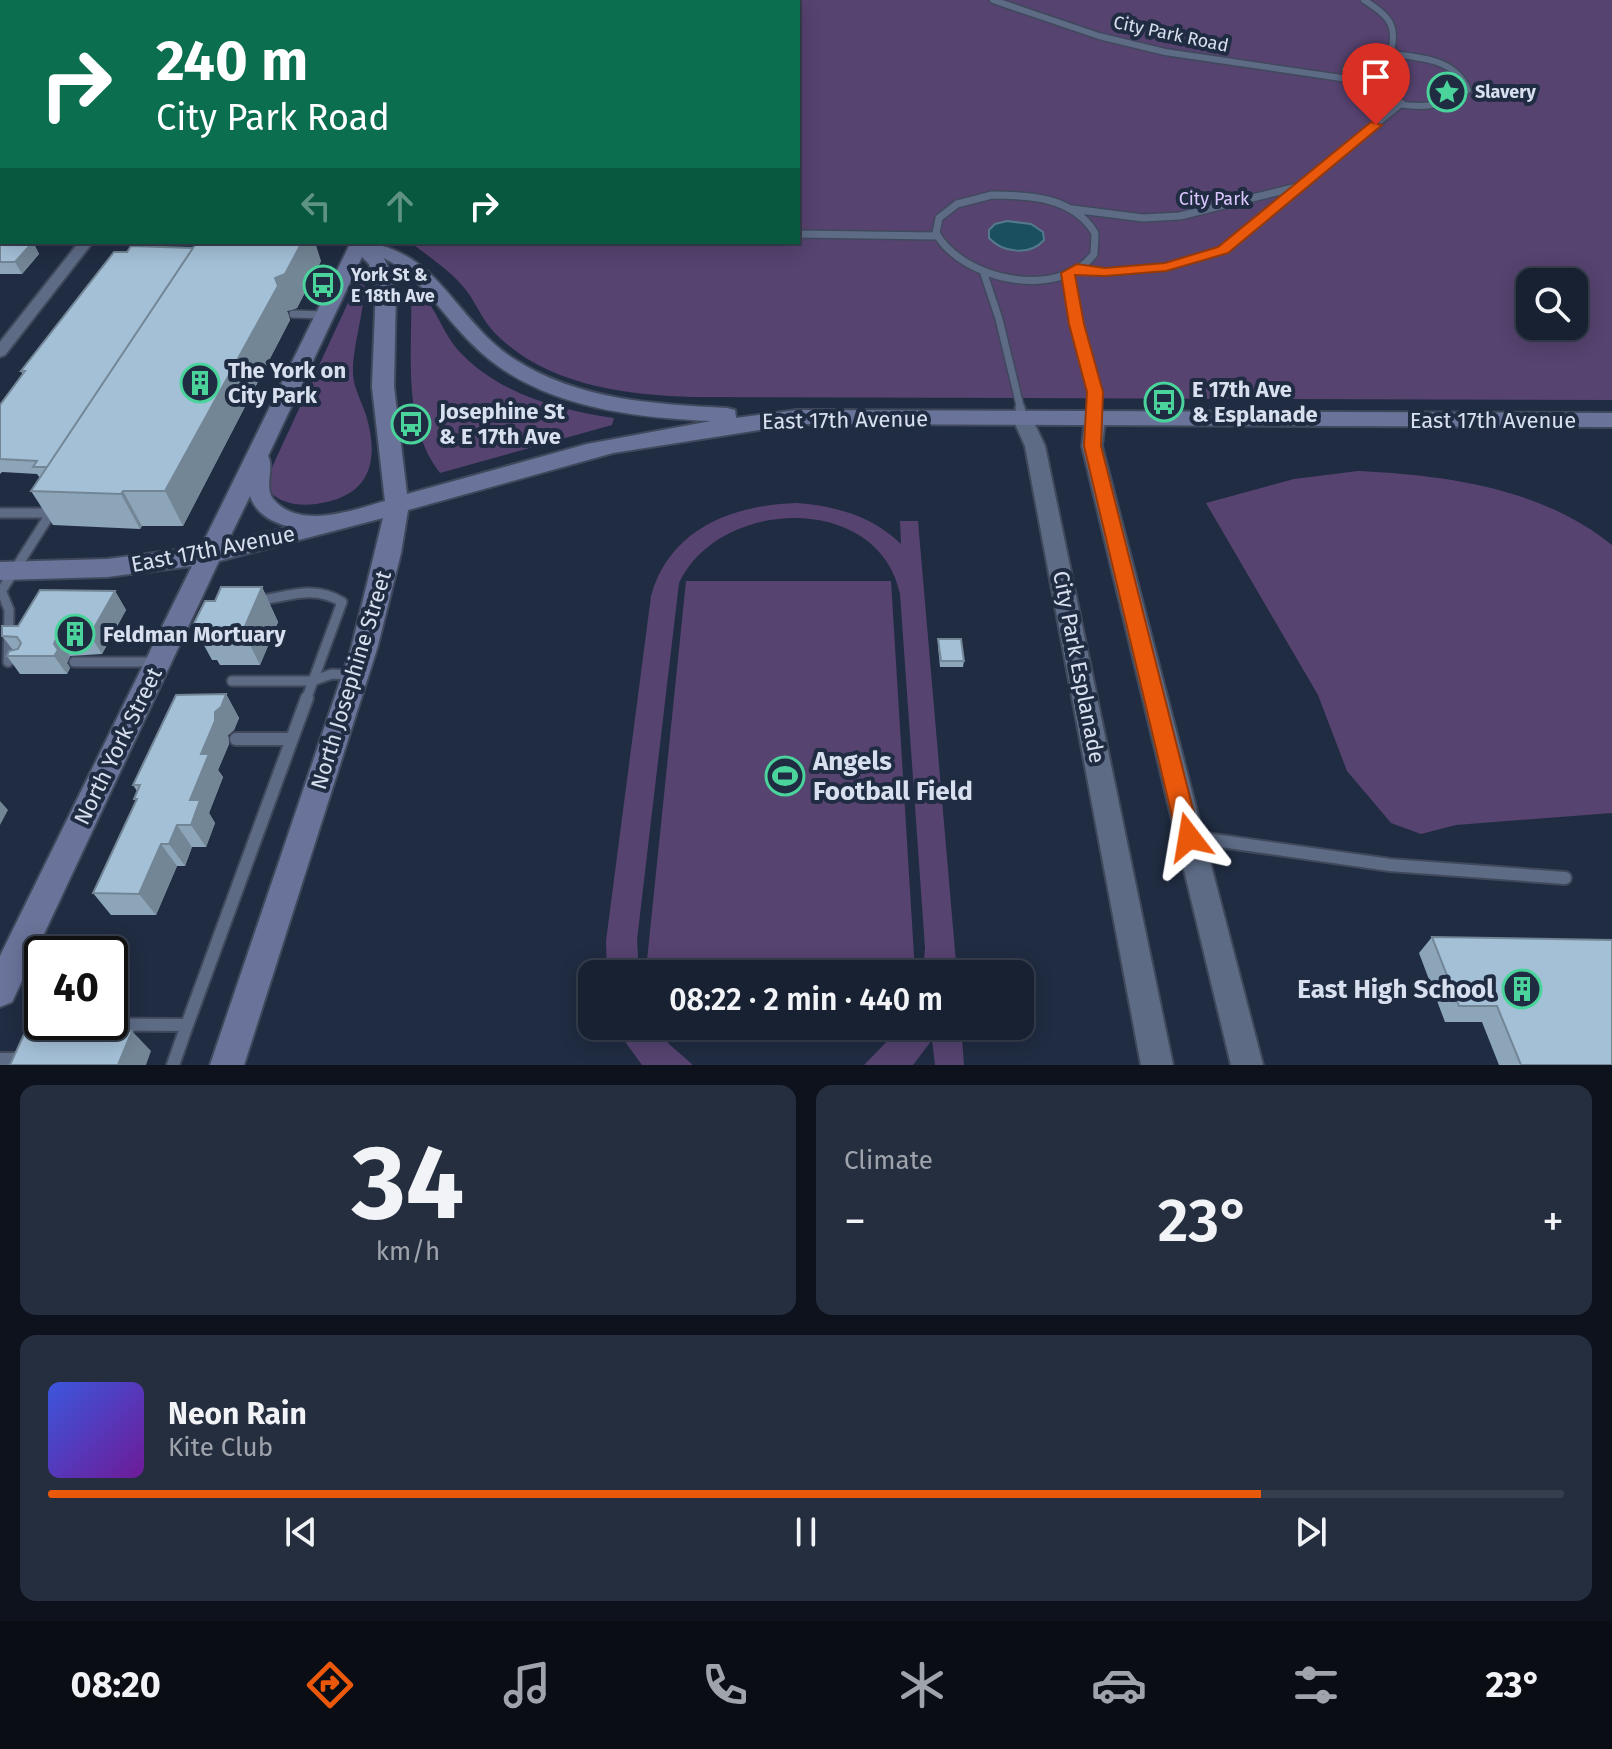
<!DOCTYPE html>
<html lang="en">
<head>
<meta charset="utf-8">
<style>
	body { margin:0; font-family:"Fira Sans",sans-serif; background:#252e3e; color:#f1f3f6; height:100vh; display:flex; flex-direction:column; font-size:30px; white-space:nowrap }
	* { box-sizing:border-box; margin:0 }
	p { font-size:26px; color:#9fa3ac }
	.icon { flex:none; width:44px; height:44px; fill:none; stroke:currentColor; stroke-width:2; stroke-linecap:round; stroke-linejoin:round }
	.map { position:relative; height:1065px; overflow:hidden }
	.details { display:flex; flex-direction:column; gap:20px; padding:20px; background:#0d121c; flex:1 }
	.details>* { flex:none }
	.hud { position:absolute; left:0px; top:0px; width:800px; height:244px; box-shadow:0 4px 20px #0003,0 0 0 2px #363e4d; background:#0b6e4f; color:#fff; overflow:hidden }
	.buttons { position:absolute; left:1516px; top:268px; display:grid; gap:16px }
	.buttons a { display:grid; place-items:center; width:72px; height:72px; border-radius:16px; background:#182132; box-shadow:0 4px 20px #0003,0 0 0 2px #363e4d; font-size:40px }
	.speed { position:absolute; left:24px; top:936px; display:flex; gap:16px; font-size:40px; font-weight:700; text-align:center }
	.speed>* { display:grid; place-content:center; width:104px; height:104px; border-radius:50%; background:#182132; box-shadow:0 4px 20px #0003,0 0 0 2px #363e4d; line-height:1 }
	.speed .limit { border:4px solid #111; border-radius:12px; background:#fff; color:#111 }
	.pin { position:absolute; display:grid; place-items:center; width:68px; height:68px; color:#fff; margin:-82px -34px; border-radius:50% 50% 50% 0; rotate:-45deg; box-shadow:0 0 8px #0007 }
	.pin .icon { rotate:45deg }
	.me { position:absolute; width:88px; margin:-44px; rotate:346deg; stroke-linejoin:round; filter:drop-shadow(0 0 6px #0008) }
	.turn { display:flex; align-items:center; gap:28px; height:168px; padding:0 24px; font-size:36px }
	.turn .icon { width:104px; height:104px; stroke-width:2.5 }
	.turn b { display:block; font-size:56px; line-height:68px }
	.lanes { display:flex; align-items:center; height:76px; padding:0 24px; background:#0003; justify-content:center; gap:40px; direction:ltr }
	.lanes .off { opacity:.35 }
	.big { font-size:60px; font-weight:600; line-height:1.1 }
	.details .tile { flex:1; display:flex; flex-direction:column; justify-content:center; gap:12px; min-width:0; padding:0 28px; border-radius:16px; background:#252e3e }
	.details .dial { align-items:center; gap:0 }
	.dial b { font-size:104px; line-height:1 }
	.song { display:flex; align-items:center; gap:24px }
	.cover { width:96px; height:96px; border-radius:12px; background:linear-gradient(135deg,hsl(230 70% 55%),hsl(280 70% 35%)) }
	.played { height:8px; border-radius:4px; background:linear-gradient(90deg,#ea580c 80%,#363e4d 80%) }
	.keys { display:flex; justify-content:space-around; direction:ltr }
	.heat { display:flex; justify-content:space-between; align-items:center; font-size:44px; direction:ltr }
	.details .tiles { flex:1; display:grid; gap:20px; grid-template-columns:1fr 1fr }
	.tile:last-child { grid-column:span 2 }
	.trip { position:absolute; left:578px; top:960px; width:456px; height:80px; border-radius:16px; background:#182132; box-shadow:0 4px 20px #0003,0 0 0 2px #363e4d; font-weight:600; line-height:80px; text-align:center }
	.tab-bar { display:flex; height:128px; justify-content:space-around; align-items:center; background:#0a0d14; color:#9fa3ac }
	.tab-bar .icon { width:56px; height:56px }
	.tab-bar .current { color:#ea580c }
	.tab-bar b { font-size:36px; color:#f1f3f6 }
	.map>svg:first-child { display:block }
	.green { fill:#564370; fill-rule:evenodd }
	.water { fill:#1a4f60; stroke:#537a8b; stroke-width:2 }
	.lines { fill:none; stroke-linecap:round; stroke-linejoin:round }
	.service-far3-casing { stroke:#40495c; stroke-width:9 }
	.service-far2-casing { stroke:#40495c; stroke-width:10 }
	.service-far1-casing { stroke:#40495c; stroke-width:13 }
	.service-casing { stroke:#40495c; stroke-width:16 }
	.minor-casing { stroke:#40495c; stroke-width:4 }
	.tertiary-casing { stroke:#40495c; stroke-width:4 }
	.secondary-casing { stroke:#40495c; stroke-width:4 }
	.service-far3 { stroke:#5d6b85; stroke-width:6 }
	.service-far2 { stroke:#5d6b85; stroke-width:7 }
	.service-far1 { stroke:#5d6b85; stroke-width:9 }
	.service { stroke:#5d6b85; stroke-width:12 }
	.minor { fill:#5d6b85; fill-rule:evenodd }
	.tertiary { fill:#5d6b85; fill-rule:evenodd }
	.secondary { fill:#6a749a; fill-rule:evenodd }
	.wall { fill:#8da5b9 }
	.shaded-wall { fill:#738696 }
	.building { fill:#a4c0d7; stroke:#738696; stroke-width:2 }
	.route { fill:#ea580c; stroke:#983908; stroke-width:2 }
	.labels { text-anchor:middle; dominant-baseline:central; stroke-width:8; stroke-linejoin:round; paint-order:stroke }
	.far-street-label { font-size:18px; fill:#d8e0ef; stroke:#202c42 }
	.far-poi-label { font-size:18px; font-weight:bold; fill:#d8e0ef; stroke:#202c42; text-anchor:start }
	.far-park-label { font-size:18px; fill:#ddc7ff; stroke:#202c42 }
	.poi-label { font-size:22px; font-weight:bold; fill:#d8e0ef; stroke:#202c42; text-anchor:start }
	.street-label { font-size:22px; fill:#d8e0ef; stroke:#202c42 }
	.near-poi-label { font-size:26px; font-weight:bold; fill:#d8e0ef; stroke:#202c42; text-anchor:start }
</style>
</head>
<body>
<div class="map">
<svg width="1612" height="1065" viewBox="0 0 1612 1065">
	<rect width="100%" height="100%" fill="#202c42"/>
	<path class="green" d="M505,0H1612V400L693,397C624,395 544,385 493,331C482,319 476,303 466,290C451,271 429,257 410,242H798V2ZM1530,282H1574V326H1530Z
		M364,282C367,303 352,346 353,374C354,389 361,400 366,415C380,462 370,497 316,504C299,506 282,504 270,492L268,476L352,294L357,284Z
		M420,292C436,308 442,331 457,349C496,393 558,410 614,418L612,425L440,473C401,423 413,352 411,293Z
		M1358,471C1445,475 1542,488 1612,545V813L1456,825L1421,834L1391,823L1347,771L1318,695L1206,503L1294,479Z
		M797,503C836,506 872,516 901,544L900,521H918L957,974H923L925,948L900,594C879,492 719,497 679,583L637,940L639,974H607L606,941L651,596C670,528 733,505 797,503Z
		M686,581H891L915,972L646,970Z
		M620,1026H656L669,1044L693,1065H642L626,1043Z
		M902,1026H961L964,1065H935L932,1040L913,1065H864Z"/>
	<path class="water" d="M1007,221L1031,224L1043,232L1044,240C1030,256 1003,253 989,238V230L995,224Z"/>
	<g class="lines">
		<g class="service-far3-casing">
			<path id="service-far3" d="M993,0L1099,36L1165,52L1348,79
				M1364,0C1388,15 1399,25 1390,54
				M1390,54C1419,57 1456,59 1468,90C1434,118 1368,108 1345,69L1359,58Z
				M1306,182L1402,103"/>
		</g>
		<g class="service-far2-casing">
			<path id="service-far2" d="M992,195C1030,195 1073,197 1095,233L1094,254C1058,301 962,280 936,233L939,218L957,204Z
				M1072,209L1143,218L1180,216L1297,187
				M798,234L936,236
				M1077,268L1105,272L1166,267L1223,250L1309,180
				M1068,273L1088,365L1094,410
				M984,274L999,319L1021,410
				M293,314L325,315"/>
		</g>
		<g class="service-far1-casing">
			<path id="service-far1" d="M1020,408L1023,419
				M1094,408L1095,420
				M0,513H50
				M1,590L9,610L8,662
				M0,593L54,508
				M256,601C287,597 313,584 342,602L306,700
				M74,662H154
				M232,681H312L332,674L352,675"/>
		</g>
		<g class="service-casing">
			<path id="service" d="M236,739H291
				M1192,837L1390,865L1565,878
				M187,1025L307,698
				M30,1040L37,1024L187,1025L173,1065
				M0,1059H22"/>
		</g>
		<g class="minor-casing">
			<path id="minor" d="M66,0H77L65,2Z
				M272,0H283L271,2Z
				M79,242H93L5,355L0,357V342Z"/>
		</g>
		<g class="tertiary-casing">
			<path id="tertiary" d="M1023,413L1030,414L1045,446L1173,1065H1141L1025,446L1013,419Z
				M1095,414L1105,420L1102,446L1263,1065H1231L1082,446L1085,420Z"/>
		</g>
		<g class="secondary-casing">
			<path id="secondary" d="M469,0H483L468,2Z
				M0,232H2L4,242H0Z
				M351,242C437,242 452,319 514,359C578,400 653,404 727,408L735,410L736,418L797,410L1612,413V427L797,424L613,453L408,510L401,553L377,649L244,1065H210L351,649L383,518L219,561L12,1002L0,1007V956L192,566L107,577L0,580V562L107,559L201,547ZM362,257L369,264L376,286L372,387L385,501C354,510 300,530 274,500C263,487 275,469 268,456ZM384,258C422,278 441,313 471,343C533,406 627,417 711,421L587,444L407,494L394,387L396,286ZM250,496C256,514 273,523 291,527L228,541Z"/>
		</g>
		<use href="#service-far3" class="service-far3"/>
		<use href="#service-far2" class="service-far2"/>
		<use href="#service-far1" class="service-far1"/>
		<use href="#service" class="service"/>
		<use href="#minor" class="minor"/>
		<use href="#tertiary" class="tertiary"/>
		<use href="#secondary" class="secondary"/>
	</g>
	<path class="wall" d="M0,242H33L39,254L22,274H0Z
		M321,261L297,308L287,311L290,320L183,526H142L140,529L53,525L31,491L40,478L37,474L2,472L0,474V405L23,375L21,371Z
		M262,587L278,622L260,665H220L217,660H212L193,625L215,601Z
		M115,591L126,610L102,654L70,656L67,663L70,668L67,674H20L7,656L13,650L2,636L18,626Z
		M938,639L964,661L963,667H940L938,646Z
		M226,694L239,718L234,730L228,735L229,744L218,770L223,777L209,813L215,823L206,847H192L185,866H177L156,915H111L93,893L136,801L134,799L137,791L133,785Z
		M1432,937L1612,1065H1499L1482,1022H1445L1419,953Z"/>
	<path class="shaded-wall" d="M19,0H39L37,2H17Z
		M2,14V32L0,34V16Z
		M2,155V176L0,178V157Z
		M33,242L39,254L22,274L15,262Z
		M302,242H315L321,261L297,308L287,311L290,320L183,526L165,491L275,278Z
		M123,491L142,526L140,529L121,494Z
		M262,587L278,622L260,665L243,631Z
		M115,591L126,610L102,654L90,635Z
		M57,637L70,656L67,663L54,644Z
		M58,650L70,668L67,674L54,656Z
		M226,694L239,718L234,730L228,735L229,744L218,770L223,777L209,813L215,823L206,847L191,825L190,800L201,754L215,712Z
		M0,801L8,810L0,825Z
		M177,825L192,847L185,866L169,844Z
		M161,844L177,866L156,915L139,894Z
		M132,1031L151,1051L146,1065H118Z"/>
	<path class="building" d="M0,0H19L17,2H2V14L0,16Z
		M91,0H233L231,2H89Z
		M299,0H438L437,2H297Z
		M2,79V155L0,157V81Z
		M0,242H33L15,262H0Z
		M197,242H302L285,274L275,278L278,286L165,491H123L121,494L31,491Z
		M131,246L193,248L47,467H33L37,461L0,459V405L25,371H21L114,252H127Z
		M221,587H262L243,631H201L203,625H193L205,601H215Z
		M40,590L115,591L90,635L57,637L54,644L58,650L54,656H7L9,651L18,649L21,643L17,637L2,636V626H18Z
		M938,639H961L964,661H941Z
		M226,694L221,707L215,712V721L201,754H209L190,800H200L191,825H177L169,844H161L139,894L93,893L137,799H134L140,785H133L176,695Z
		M1432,937L1612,940V1065H1521L1497,1006H1459Z
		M26,1030L132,1031L118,1065H10Z"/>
	<path class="route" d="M1371,122L1382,125L1228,253L1166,271L1105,276L1075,275L1084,324L1103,392L1101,446L1200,837L1197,844L1189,847L1181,844L1177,837L1084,446L1087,392L1069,324L1061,273L1077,264L1105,268L1165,263L1218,247Z"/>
	<defs>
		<g id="sight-ring" transform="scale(2)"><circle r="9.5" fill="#202c42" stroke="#4ad49c" stroke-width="1.5"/><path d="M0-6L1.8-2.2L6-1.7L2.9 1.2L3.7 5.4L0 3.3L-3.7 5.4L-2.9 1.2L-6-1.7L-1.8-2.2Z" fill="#4ad49c"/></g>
		<g id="bus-ring" transform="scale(2)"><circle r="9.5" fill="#202c42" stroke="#4ad49c" stroke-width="1.5"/><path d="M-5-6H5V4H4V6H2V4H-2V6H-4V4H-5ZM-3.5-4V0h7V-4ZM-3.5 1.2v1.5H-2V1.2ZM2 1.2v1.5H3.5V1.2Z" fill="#4ad49c"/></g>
		<g id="building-ring" transform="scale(2)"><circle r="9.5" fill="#202c42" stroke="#4ad49c" stroke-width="1.5"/><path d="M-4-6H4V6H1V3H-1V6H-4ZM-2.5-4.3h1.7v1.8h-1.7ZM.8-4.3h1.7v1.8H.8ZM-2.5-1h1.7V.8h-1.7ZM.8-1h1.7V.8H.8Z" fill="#4ad49c"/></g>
		<g id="stadium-ring" transform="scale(2)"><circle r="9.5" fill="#202c42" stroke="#4ad49c" stroke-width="1.5"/><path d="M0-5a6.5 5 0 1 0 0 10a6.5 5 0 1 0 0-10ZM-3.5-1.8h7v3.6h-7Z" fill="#4ad49c"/></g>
	</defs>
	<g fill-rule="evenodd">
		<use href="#sight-ring" x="1447" y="92"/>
		<use href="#bus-ring" x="323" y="285"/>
		<use href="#building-ring" x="200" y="383"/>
		<use href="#bus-ring" x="1164" y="402"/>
		<use href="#bus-ring" x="411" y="424"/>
		<use href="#building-ring" x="75" y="634"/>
		<use href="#stadium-ring" x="785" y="776"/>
		<use href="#building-ring" x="1522" y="989"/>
	</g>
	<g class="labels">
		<g class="far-street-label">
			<text transform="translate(1171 34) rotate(12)">City Park Road</text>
		</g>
		<g class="far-poi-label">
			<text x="1475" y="92">Slavery</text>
			<text x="351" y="275">York St &amp;<tspan x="351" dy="21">E 18th Ave</tspan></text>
		</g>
		<g class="far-park-label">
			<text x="1214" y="199">City Park</text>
		</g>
		<g class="poi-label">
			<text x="228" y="370">The York on<tspan x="228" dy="25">City Park</tspan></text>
			<text x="1192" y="389">E 17th Ave<tspan x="1192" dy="25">&amp; Esplanade</tspan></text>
			<text x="439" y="411">Josephine St<tspan x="439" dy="25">&amp; E 17th Ave</tspan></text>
			<text x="103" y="634">Feldman Mortuary</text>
		</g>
		<g class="street-label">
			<text transform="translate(845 420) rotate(-1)">East 17th Avenue</text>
			<text x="1493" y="420">East 17th Avenue</text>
			<text transform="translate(213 549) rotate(-11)">East 17th Avenue</text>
			<text transform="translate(1079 667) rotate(79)">City Park Esplanade</text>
			<text transform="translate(351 680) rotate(-73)">North Josephine Street</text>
			<text transform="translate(118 746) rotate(-64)">North York Street</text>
		</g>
		<g class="near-poi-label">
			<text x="813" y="761">Angels<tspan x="813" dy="30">Football Field</tspan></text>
			<text x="1494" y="989" text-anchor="end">East High School</text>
		</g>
	</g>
</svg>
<div class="buttons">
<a><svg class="icon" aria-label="search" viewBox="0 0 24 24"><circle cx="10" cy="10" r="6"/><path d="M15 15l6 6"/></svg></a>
</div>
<div class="speed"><div class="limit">40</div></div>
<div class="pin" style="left:1376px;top:125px;background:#d93025"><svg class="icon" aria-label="arrive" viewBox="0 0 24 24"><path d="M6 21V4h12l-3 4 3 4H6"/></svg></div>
<svg class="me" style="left:1189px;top:837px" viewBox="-20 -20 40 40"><path d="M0-17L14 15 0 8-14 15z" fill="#ea580c" stroke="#fff" stroke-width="4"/></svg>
<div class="trip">08:22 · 2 min · 440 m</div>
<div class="hud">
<div class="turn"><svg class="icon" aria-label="right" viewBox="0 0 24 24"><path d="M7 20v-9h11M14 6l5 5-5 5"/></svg><div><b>240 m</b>City Park Road</div></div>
<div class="lanes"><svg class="icon off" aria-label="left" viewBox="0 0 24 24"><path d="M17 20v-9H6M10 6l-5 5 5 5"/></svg><svg class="icon off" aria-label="ahead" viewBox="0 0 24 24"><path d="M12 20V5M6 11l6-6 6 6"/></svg><svg class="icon" aria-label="right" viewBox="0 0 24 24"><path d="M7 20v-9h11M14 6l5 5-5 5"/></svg></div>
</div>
</div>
<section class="details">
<div class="tiles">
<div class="tile dial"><b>34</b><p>km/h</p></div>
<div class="tile"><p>Climate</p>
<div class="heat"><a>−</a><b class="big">23°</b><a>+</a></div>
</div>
<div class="tile">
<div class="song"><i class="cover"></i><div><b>Neon Rain</b><p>Kite Club</p></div></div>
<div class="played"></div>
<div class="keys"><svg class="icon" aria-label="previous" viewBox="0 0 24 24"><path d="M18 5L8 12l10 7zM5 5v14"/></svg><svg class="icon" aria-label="pause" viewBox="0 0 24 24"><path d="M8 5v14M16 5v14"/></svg><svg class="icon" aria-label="next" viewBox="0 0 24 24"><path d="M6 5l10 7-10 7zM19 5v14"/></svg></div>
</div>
</div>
</section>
<nav class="tab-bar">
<b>08:20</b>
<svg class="icon current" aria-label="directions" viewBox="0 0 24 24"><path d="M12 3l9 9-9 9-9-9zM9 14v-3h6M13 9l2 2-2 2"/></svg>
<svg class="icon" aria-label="music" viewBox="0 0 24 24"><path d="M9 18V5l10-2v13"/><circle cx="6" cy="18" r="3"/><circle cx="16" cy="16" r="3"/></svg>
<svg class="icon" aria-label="phone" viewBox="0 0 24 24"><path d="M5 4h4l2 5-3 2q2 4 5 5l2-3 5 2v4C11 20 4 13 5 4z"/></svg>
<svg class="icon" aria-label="climate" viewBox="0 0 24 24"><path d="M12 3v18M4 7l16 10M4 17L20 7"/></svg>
<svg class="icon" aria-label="car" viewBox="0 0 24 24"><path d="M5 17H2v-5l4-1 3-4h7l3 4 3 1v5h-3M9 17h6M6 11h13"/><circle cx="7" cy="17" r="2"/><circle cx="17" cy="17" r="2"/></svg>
<svg class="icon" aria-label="filters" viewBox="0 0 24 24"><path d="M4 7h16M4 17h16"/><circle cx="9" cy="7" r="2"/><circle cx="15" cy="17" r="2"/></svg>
<b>23°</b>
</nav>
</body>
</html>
